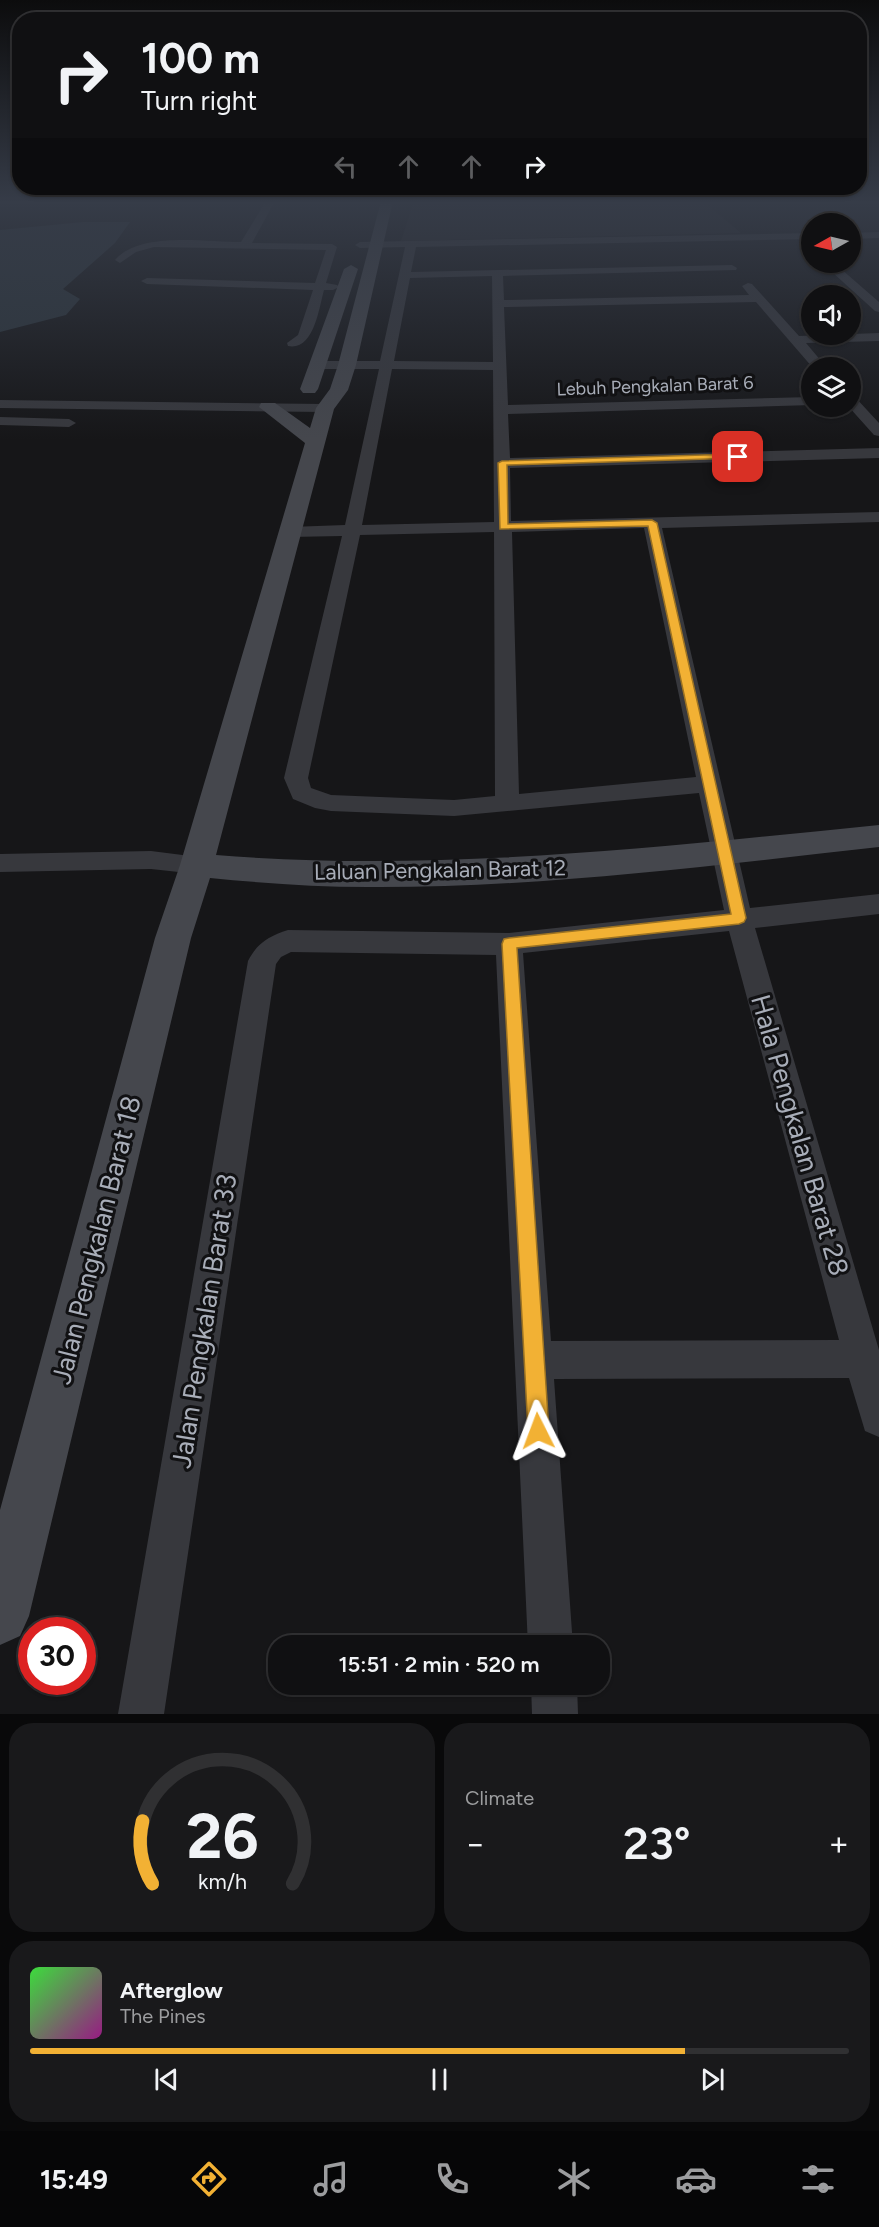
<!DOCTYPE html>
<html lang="en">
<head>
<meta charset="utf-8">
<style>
	body { margin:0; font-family:Figtree,sans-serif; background:#19191b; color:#f1f3f6; height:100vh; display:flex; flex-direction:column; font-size:22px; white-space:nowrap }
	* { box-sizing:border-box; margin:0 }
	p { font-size:20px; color:#9c9d9f }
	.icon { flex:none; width:33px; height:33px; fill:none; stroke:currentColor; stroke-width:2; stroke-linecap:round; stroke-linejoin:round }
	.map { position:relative; height:1714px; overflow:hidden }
	.drawer { display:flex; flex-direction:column; gap:9px; padding:9px; background:#09090a; flex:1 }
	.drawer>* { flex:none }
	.banner { position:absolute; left:12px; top:12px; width:855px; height:183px; border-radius:24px; box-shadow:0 2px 4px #0004,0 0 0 2px #303032; background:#101012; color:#f1f3f6; overflow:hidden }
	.needle { width:39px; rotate:262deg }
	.tools { position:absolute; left:801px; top:213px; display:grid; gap:12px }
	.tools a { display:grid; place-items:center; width:60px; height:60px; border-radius:50%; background:#101012; box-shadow:0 2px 4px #0004,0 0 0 2px #303032; font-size:30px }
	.speed { position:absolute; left:18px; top:1617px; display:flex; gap:12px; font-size:30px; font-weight:700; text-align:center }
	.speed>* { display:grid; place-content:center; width:78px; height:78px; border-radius:50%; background:#101012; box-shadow:0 2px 4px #0004,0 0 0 2px #303032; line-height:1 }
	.speed .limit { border:9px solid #d22; background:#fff; color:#111 }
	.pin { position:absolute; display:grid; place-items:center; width:51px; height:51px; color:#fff; margin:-26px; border-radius:12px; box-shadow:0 3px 9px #0006 }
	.me { position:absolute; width:66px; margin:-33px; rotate:357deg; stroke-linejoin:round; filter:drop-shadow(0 0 4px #0008) }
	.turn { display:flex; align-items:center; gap:21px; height:126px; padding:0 30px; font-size:27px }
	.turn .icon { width:78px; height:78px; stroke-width:2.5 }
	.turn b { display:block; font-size:42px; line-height:51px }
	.lanes { display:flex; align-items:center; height:57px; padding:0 30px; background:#0003; justify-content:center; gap:30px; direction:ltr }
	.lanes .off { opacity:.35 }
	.big { font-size:45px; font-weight:600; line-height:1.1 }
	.drawer .tile { flex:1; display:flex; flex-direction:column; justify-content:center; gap:9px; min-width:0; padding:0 21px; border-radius:24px; background:#19191b }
	.drawer .dial { align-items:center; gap:0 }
	.dial svg { height:156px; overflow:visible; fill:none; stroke:#303032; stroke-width:7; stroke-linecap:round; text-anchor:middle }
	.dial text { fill:#f1f3f6; stroke:none }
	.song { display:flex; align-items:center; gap:18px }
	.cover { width:72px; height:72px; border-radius:9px; background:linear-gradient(135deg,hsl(120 70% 55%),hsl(310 70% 35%)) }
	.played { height:6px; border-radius:3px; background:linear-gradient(90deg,#f2b134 80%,#303032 80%) }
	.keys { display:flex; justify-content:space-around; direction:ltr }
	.heat { display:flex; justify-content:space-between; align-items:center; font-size:33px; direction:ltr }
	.drawer .tiles { flex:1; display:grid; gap:9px; grid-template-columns:1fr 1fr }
	.tile:last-child { grid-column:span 2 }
	.trip { position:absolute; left:268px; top:1635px; width:342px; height:60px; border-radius:24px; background:#101012; box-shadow:0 2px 4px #0004,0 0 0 2px #303032; font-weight:600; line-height:60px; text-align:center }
	.tab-bar { display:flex; height:96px; justify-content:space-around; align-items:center; background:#060607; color:#9c9d9f }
	.tab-bar .icon { width:42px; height:42px }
	.tab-bar .on { color:#f2b134 }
	.tab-bar b { font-size:27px; color:#f1f3f6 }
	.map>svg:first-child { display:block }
	.built { fill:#222225 }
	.water { fill:#2c353c }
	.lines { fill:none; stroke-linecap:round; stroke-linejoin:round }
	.street { fill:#37383d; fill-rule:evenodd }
	.secondary { fill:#45474d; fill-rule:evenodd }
	.route { fill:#f2b134; stroke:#9d7322; stroke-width:1.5 }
	.labels { text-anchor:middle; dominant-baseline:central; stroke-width:6; stroke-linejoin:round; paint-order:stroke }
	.far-street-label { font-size:18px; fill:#a8adb8; stroke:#111113 }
	.street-label { font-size:22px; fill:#a8adb8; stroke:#111113 }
	.near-street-label { font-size:27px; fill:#a8adb8; stroke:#111113 }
</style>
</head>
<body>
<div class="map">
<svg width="879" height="1714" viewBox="0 0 879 1714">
	<rect width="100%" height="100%" fill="#161618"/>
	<path class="built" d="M414,201H703L741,233L401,241Z"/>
	<path class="water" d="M83,222H130L115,243L63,289L80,299L66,315L0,332V230Z"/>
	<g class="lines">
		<path class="street" d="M266,201H275L252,243L332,244L337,247L326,283L337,285L339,287L333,290H324C319,308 314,351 288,346L287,343L298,335L313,290L147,284L141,281L147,278L315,283L326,250L154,247L136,252L120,263L115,260C140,231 205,242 241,242Z
			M879,232V238L850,239V233Z
			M812,233V239L416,247L411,272L732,265L737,268L736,270L503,276L504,300L749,295L742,286L748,283L752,284L799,336L879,333V341L806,343L827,368H813L756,302L504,307L508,405L812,397V405L508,414L510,458L879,448V458L510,468L511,521L879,512V522L662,528L750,908L879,894V914L755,928L879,1350V1437L865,1431L849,1378L554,1379L573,1646H528L496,955L291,952L281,957L276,964L164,1714H118L248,961C257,943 269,936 288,930L509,933L724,910L699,793L454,816L331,811L315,808L293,799L284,778L342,536L290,537L284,536L281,532L284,528L290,527L345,525L379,369H317L310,365L317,361H380L405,247L360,248L355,245L360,242ZM492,276L493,362L394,361L410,278ZM392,369L493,370L494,522L362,525ZM644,528L696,777L519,794L512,532ZM494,532L495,796L454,800L331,795L311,788L308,778L360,535ZM729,931L839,1340L551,1341L523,953Z
			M821,262H833L879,302V312L875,311Z
			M850,396L855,397L879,423V436L874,435L848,406H850Z
			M0,400L325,404L332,408L325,412L0,408Z
			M0,417L69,419L76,423L69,427L0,425Z
			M151,851L206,858L210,865L206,872L197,874L151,869L0,872V854Z
			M531,1684H577L578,1714H532Z"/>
		<path class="secondary" d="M381,201H393L356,365L348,390L334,409L216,855C438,873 658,847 879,825V847C709,866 539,888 368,887C315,887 262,883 210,878L191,938L29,1616L20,1636L0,1645V1510L155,938L180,865L305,443L259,407L261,403H275L310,428L316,408L330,389L338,365Z
			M351,265L358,269L318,389L315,393H303L300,389L344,269Z"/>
	</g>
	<linearGradient id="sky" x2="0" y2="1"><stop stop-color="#0c0c0d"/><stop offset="0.46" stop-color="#363c48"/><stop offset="1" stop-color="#363c48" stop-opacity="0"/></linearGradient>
	<rect width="879" height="440" fill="url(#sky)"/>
	<path class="route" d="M738,454L742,457L741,458L507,465L508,524L652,520L657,523L746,918L744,922L739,924L517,948L549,1431L546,1439L538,1442L531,1439L528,1431L502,944L504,939L509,938L731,914L648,526L500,529L498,463L502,461Z"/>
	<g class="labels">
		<g class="far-street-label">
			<text transform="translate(655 386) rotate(-2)">Lebuh Pengkalan Barat 6</text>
		</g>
		<g class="street-label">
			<text transform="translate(440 870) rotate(-1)">Laluan Pengkalan Barat 12</text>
		</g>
		<g class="near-street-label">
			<text transform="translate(800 1135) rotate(74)">Hala Pengkalan Barat 28</text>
			<text transform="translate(96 1240) rotate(-76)">Jalan Pengkalan Barat 18</text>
			<text transform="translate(204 1321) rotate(-81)">Jalan Pengkalan Barat 33</text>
		</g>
	</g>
</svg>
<div class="tools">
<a><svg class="needle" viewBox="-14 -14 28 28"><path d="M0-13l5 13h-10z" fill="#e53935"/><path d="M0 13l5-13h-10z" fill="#9c9d9f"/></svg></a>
<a><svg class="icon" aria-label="sound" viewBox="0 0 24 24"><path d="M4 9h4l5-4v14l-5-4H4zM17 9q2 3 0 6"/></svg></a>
<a><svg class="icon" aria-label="layers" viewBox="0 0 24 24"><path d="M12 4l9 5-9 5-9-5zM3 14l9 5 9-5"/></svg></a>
</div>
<div class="speed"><div class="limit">30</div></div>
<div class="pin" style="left:738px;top:457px;background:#d93025"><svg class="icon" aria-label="arrive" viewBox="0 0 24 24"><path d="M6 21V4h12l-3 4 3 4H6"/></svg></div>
<svg class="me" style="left:538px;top:1431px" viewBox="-20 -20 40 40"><path d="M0-17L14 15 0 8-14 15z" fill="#f2b134" stroke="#fff" stroke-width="4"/></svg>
<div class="trip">15:51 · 2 min · 520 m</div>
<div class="banner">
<div class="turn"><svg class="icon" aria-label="right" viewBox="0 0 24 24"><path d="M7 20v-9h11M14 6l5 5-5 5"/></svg><div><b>100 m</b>Turn right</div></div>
<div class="lanes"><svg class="icon off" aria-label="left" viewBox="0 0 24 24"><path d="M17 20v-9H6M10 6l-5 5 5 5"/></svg><svg class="icon off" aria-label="ahead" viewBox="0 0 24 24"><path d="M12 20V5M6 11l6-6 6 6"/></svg><svg class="icon off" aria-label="ahead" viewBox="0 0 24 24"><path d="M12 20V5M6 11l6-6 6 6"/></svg><svg class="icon" aria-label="right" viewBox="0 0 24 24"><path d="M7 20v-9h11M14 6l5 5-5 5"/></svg></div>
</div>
</div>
<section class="drawer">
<div class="tiles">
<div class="tile dial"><svg viewBox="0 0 100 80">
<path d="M14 69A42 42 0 1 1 86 69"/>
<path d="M14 69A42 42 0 0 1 9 37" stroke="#f2b134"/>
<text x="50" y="56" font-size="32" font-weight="700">26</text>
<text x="50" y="72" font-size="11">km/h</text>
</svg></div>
<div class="tile"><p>Climate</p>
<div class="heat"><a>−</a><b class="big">23°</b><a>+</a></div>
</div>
<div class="tile">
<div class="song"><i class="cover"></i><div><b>Afterglow</b><p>The Pines</p></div></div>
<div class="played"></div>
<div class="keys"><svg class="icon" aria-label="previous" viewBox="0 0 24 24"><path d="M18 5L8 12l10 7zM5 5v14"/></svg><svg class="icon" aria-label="pause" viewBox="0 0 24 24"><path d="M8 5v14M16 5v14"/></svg><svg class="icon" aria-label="next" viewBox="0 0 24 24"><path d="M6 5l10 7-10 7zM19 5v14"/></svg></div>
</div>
</div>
</section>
<nav class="tab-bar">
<b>15:49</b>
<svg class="icon on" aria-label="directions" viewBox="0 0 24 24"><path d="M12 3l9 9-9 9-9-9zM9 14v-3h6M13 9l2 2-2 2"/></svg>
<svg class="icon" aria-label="music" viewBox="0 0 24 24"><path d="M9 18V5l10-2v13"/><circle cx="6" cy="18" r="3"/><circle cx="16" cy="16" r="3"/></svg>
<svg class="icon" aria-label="phone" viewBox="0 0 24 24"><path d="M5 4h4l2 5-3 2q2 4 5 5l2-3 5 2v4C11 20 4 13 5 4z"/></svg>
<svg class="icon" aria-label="climate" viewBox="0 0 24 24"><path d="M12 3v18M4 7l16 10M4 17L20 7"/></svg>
<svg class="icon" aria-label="car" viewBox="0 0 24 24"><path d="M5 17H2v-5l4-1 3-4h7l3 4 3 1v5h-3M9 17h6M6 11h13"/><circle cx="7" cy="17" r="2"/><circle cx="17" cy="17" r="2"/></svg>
<svg class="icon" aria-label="filters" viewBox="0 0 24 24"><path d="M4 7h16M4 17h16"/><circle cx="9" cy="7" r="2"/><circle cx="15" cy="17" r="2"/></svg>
</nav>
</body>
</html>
